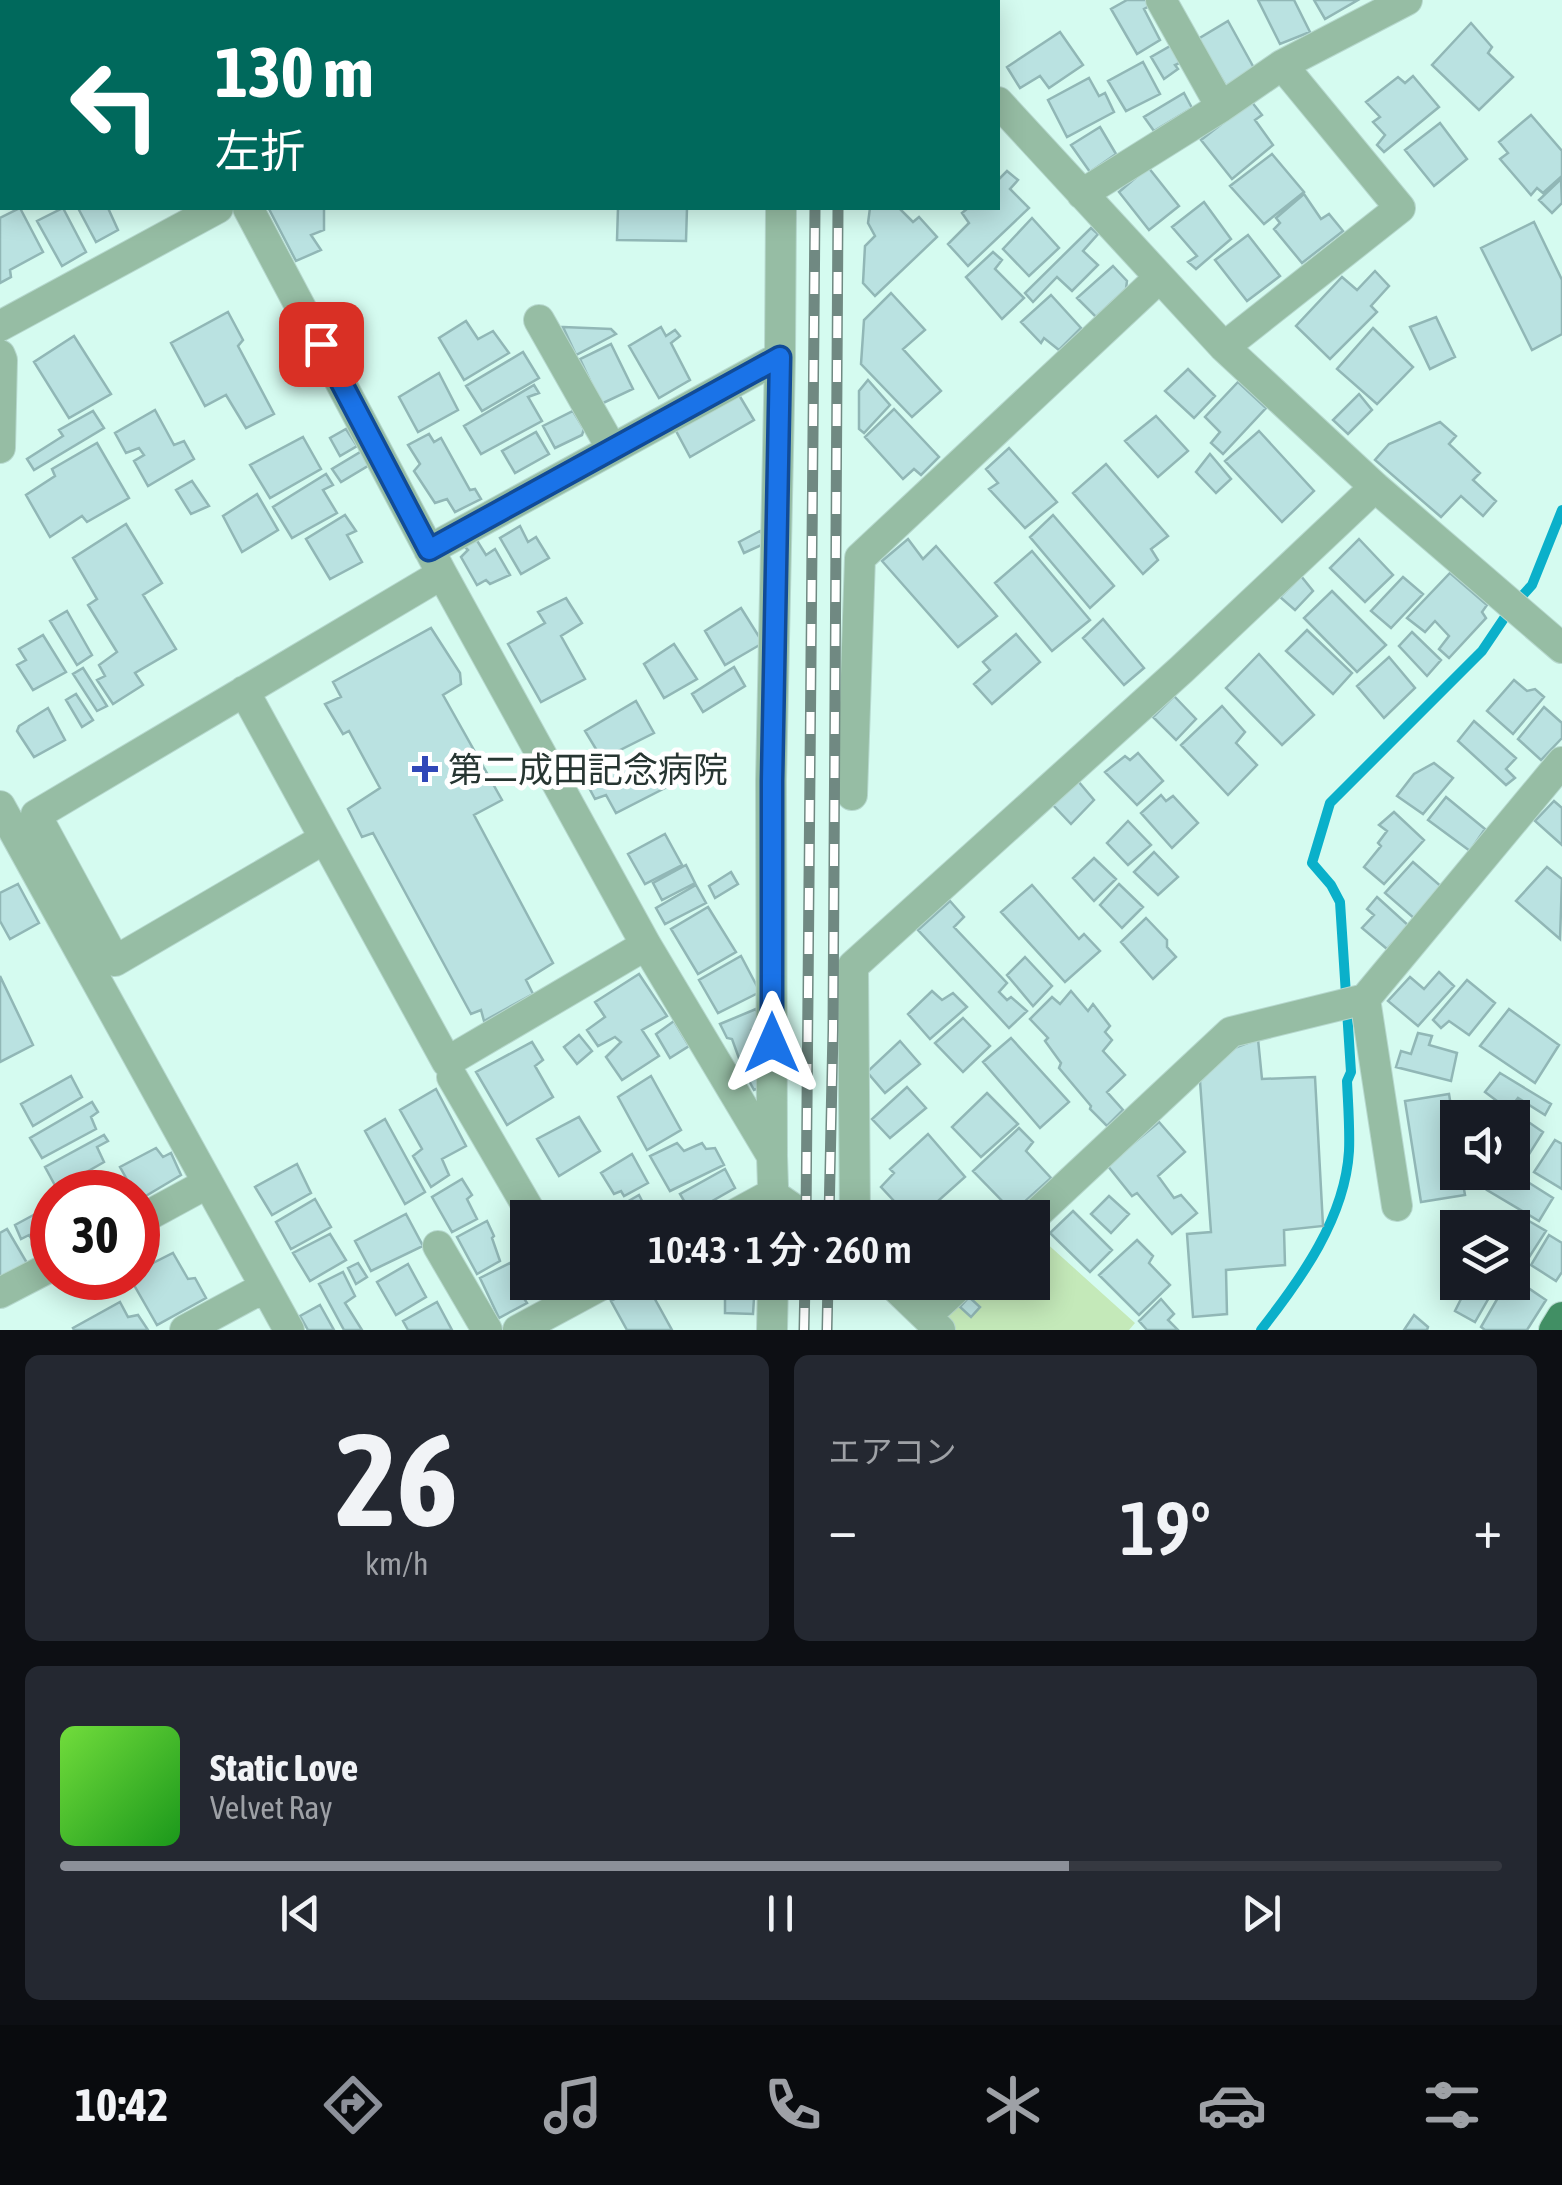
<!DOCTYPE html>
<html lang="ja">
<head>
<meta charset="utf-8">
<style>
	body { margin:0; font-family:"Asap Condensed","Noto Sans JP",sans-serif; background:#242831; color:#f1f3f6; height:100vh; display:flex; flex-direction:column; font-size:38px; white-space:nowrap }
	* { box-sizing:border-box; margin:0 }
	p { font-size:32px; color:#9ea1a6 }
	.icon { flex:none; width:55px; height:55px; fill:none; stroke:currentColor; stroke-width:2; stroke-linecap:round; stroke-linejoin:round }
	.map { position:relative; height:1330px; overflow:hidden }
	.drawer { display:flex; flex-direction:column; gap:25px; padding:25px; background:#0d0f14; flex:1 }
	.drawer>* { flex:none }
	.hud { position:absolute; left:0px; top:0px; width:1000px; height:210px; box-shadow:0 5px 25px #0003; background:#00695c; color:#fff; overflow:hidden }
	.tools { position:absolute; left:1440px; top:1100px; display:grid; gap:20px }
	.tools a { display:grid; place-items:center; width:90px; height:90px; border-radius:0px; background:#171b24; box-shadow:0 5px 25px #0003; font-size:50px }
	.speed { position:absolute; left:30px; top:1170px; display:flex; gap:20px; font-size:50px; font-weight:700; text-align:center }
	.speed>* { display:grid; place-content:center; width:130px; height:130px; border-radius:50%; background:#171b24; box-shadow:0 5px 25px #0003; line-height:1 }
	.speed .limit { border:15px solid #d22; background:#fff; color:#111 }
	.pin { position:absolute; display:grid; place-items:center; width:85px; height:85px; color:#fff; margin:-42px; border-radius:20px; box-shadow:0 5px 15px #0006 }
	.me { position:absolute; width:110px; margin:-55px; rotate:0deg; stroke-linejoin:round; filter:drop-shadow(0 0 8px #0008) }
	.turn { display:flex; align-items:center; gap:35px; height:210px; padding:0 50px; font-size:45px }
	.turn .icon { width:130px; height:130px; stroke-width:2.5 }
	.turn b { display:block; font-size:70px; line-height:85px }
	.big { font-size:75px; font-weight:600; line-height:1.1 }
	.drawer .widget { flex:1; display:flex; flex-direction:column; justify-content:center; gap:15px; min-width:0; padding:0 35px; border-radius:15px; background:#242831 }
	.drawer .dial { align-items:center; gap:0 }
	.dial b { font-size:130px; line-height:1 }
	.song { display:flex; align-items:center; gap:30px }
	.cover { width:120px; height:120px; border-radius:15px; background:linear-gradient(135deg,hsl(100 70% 55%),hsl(120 70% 35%)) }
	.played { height:10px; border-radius:5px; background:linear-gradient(90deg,#8c9099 70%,#363941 70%) }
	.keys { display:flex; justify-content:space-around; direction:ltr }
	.heat { display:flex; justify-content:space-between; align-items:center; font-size:55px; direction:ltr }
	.drawer .tiles { flex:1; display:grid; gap:25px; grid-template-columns:1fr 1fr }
	.widget:last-child { grid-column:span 2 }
	.trip { position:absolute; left:510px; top:1200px; width:540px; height:100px; border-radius:0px; background:#171b24; box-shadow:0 5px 25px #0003; font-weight:600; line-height:100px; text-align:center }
	.tab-bar { display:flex; height:160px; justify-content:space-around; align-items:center; background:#090b0e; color:#9ea1a6 }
	.tab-bar .icon { width:70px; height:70px }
	.tab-bar .current { color:#8c9099 }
	.tab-bar b { font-size:45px; color:#f1f3f6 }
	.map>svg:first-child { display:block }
	.green { fill:#c4e9b9 }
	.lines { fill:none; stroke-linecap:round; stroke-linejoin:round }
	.stream { stroke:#0ab0ca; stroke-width:10 }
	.building { fill:#bae2e1; stroke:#91b7b6; stroke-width:2.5 }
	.minor-casing { stroke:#b6d8ce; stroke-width:32 }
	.major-casing { stroke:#b6d8ce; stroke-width:32 }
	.minor { stroke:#96bda4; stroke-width:30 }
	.major { stroke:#418f64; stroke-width:30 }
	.rail-casing { stroke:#708982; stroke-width:11 }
	.rail { stroke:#fff; stroke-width:8; stroke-dasharray:22; stroke-linecap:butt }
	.route-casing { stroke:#114b97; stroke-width:25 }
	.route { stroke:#1a73e8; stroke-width:18 }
	.poi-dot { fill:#3047b8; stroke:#fff; stroke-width:4 }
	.labels { text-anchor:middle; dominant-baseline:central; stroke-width:10; stroke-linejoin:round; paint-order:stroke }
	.poi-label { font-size:35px; fill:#273632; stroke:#fff; text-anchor:start }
</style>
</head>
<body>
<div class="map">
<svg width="1562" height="1330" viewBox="0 0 1562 1330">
	<rect width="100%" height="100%" fill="#d5fbf0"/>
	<path class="green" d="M1033,1231L1135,1323L1129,1330H955L947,1322V1310L975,1283L1032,1282Z"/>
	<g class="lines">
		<path class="stream" d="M1261,1330C1301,1279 1345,1218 1349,1151C1350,1128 1348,1104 1347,1081L1351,1072L1340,902L1331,885L1312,863L1330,803L1482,651L1511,608L1532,585L1562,510"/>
	</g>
	<path class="building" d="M1127,0H1150L1153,4L1144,9L1160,40L1137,54L1111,9Z
		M1258,0H1294L1310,32L1280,44Z
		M1314,0H1358L1325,19Z
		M1228,21L1254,68L1226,86L1198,39Z
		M1471,23L1492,47L1488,53L1513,77L1479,110L1432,65Z
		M1060,32L1083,65L1049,88L1040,76L1020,88L1007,67Z
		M1172,45L1182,62L1175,65L1178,69L1164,79L1151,57Z
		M1143,62L1160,94L1126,111L1108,81Z
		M1413,76L1439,107L1384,152L1377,145L1385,135L1373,122L1380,117L1366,102L1398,77L1405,83Z
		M1089,78L1099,96L1105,93L1114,112L1067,137L1048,100Z
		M1184,93L1192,108L1154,131L1144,117Z
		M1251,101L1262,115L1255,120L1273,145L1232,179L1201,140Z
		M1531,115L1562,151V176L1543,193L1537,188L1531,195L1500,159L1508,153L1499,142Z
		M1440,123L1467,159L1434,186L1405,150Z
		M1100,127L1116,154L1090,172L1071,145Z
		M1272,154L1304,192L1264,224L1230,186Z
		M1148,167L1179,206L1149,230L1119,192Z
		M1007,171L1018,180L1010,189L1029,208L968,266L948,244L969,223L962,213L968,208H998V180Z
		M1561,179L1562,203L1552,213L1539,200Z
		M1304,194L1321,219L1329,214L1343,231L1302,263L1274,229L1280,223L1276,218Z
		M1204,202L1231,239L1196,269L1188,262L1197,256L1172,227Z
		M20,208L43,252L10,270L11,277L0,283V218Z
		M63,208L86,252L62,266L37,221Z
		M78,208H108L118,230L96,242Z
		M271,208H324V230L311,235L321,250L296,261L269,209Z
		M618,208H687L686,241L617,240Z
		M870,208H899L913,222L919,217L937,237L875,296L863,283L865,246L875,236L868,223Z
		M1032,218L1059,248L1029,276L1003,249Z
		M1534,222L1562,280V334L1532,350L1481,248Z
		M1091,228L1098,234L1083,251L1098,265L1072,291L1057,277L1033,302L1025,293Z
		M1248,235L1280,276L1247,301L1215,260Z
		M993,252L1002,260L995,269L1024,298L1002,319L966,277Z
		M1113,266L1127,281L1126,289L1096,317L1077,298Z
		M1375,271L1389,286L1371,306L1377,312L1330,359L1296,326L1342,277L1357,290Z
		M891,293L925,330L903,349L941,391L912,417L861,364L864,320Z
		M1051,295L1081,328L1059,350L1044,338L1041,343L1021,322Z
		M228,312L243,340L238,346L274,414L246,428L226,395L205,406L171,343Z
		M1436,317L1455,357L1430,369L1410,327Z
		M466,321L478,339L493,331L509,353L464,380L439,338Z
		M563,327L611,329L616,334L576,355Z
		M661,327L666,336L675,330L680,336L671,343L690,380L659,398L629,346Z
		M1373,328L1413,367L1377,404L1337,369Z
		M74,336L111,394L69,418L34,362Z
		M611,344L633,389L601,404L580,359Z
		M523,352L539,378L482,411L466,386Z
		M1188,369L1215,396L1194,418L1165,391Z
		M439,373L458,410L418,432L399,397Z
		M868,380L890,405L864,433L859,429V391Z
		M1238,382L1266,408L1223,454L1211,443L1220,432L1205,417Z
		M534,385L539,393L528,397L542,421L481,454L464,426Z
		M1359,394L1372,410L1348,434L1333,420Z
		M739,395L754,420L690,457L675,429Z
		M894,409L939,457L921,475L914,469L903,479L865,437Z
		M155,410L174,445L184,441L194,459L148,486L134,461L144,455L139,448L126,453L115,433Z
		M93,411L104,428L34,470L27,459L63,436L59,430Z
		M573,411L584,429L582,435L555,448L543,426Z
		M1156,416L1188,451L1158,477L1125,441Z
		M1440,422L1456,436L1449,444L1480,473L1473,480L1496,501L1483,516L1461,496L1441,517L1375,460L1389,444Z
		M346,429L357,446L340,456L330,438Z
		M1259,431L1314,491L1282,522L1225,461Z
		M536,432L549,454L515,473L502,451Z
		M429,434L434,442L441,438L470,490L475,489L481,499L455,512L447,499L435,503L414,471L420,464L408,445Z
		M303,437L321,469L270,498L250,465Z
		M97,443L129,498L87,522L82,516L50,537L26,495L55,476L52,469Z
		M1009,448L1057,502L1025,528L989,489L998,483L986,469Z
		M362,451L371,464L341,482L332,469Z
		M1210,454L1231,479L1216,493L1196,472Z
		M1106,464L1168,536L1151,549L1158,560L1143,574L1073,493Z
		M326,474L333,485L323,490L337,513L292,538L273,507Z
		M192,481L209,506L191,514L176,490Z
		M257,494L278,530L242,552L223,516Z
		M345,515L356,531L347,535L362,562L330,579L306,539Z
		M1053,515L1114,586L1090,608L1030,537Z
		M126,524L162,583L143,595L176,649L135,673L143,685L113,704L97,680L105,676L99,665L117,652L88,605L97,599L73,558Z
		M520,526L528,542L536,537L549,558L521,574L500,538Z
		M760,531L768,542L744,553L739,542Z
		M476,539L486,555L495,549L510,575L490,584L486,580L477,585L461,557L468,550L464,546Z
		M908,539L923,559L936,546L997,616L958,647L882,561Z
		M1359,539L1393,575L1365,602L1330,568Z
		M1032,551L1090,620L1052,651L995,583Z
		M1450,573L1487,605L1482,612L1486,618L1449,658L1439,649L1449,636L1435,621L1425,632L1407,618Z
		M1301,576L1313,591L1295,610L1280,597Z
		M1403,577L1423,594L1391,628L1371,611Z
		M1332,591L1386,645L1357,672L1304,618Z
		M566,598L582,623L561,636L585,679L541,702L508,644L545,623L538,612Z
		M741,608L763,643L725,665L705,631Z
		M67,611L92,655L77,665L50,621Z
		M1103,619L1144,668L1124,685L1083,638Z
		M431,628L460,673L461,684L443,695L502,800L474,815L553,963L526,980L533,994L484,1021L481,1010L471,1014L373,833L362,837L348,809L380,788L349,731L343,734L325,704L341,697L333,682Z
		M1307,630L1352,673L1333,694L1286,651Z
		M1412,632L1441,660L1427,676L1399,646Z
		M1016,634L1040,662L992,704L974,684L990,670L983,662Z
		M43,635L66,672L33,690L17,665L26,660L19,649Z
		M674,644L697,679L664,698L644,664Z
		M1259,654L1314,715L1282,745L1226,688Z
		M1389,657L1415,688L1384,718L1357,686Z
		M734,667L745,686L703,712L692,694Z
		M83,668L107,706L97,711L73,674Z
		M1514,680L1527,691L1535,689L1544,697L1513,734L1487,711Z
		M76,694L93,720L82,727L66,700Z
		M1174,696L1196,719L1176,740L1153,717Z
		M636,701L654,733L602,759L585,731Z
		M1222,706L1245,732L1236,743L1257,765L1228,795L1181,745Z
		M1544,707L1562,723V738L1541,760L1518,739Z
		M48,708L65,740L34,757L17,731L19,726Z
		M1474,721L1516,758L1506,769L1515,778L1506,785L1458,741Z
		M645,751L665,788L616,813L606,795L595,799L587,784Z
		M1138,753L1163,781L1137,805L1105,772L1125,756L1130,760Z
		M1434,763L1453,778L1423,814L1397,796L1414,774Z
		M1078,781L1094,800L1071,824L1053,805Z
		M1161,795L1166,801L1173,796L1198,823L1172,848L1141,813Z
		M1446,797L1485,829L1470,851L1428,820Z
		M1554,801L1562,808V845L1535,821Z
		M1394,812L1424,840L1384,884L1364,867L1381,846L1378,843L1387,831L1379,825Z
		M1128,821L1151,845L1128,865L1107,843Z
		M665,834L682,865L645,884L628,854Z
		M1154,852L1178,877L1158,895L1134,872Z
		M1094,858L1116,879L1094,901L1073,878Z
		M1413,862L1443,888L1415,919L1385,893Z
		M686,865L695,883L662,900L653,883Z
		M1547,867L1562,879L1560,939L1516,901Z
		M731,872L738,884L715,898L709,886Z
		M18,884L39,923L10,939L0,921V893Z
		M1119,884L1143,907L1122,928L1100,905Z
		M696,885L706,903L665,924L656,908Z
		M1032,885L1079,939L1084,934L1100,951L1065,982L1001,912Z
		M1377,897L1409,926L1387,949L1362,928L1374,915L1367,909Z
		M950,901L964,917L954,927L1007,983L999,992L1007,1000L1011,997L1027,1011L1009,1028L918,930Z
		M708,907L736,952L698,974L671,929Z
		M1146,918L1167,940V947L1176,957L1153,979L1121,942Z
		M741,956L760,992L718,1013L699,980Z
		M1025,957L1052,986L1033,1006L1007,975Z
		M1439,972L1454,986L1418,1026L1388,1001L1410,977L1424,989Z
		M639,974L667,1016L642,1030L659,1056L622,1080L606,1057L621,1042L615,1037L598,1046L587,1030L605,1017L595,1002Z
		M0,976L33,1045L0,1062Z
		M1467,980L1495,1003L1469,1035L1449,1021L1441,1028L1433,1020Z
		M932,991L942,1000L953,993L967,1007L930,1039L908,1014Z
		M1071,991L1088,1011L1093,1004L1110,1026L1105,1032L1112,1040L1103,1051L1125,1075L1107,1092L1123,1110L1107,1126L1090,1109L1091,1106L1059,1068L1061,1063L1045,1041L1048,1038L1030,1019L1052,997L1060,1004Z
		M756,1009L763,1026L752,1030L760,1052L740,1061L732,1039L727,1038L720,1024Z
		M1509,1009L1559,1045L1535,1083L1480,1046Z
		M963,1018L990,1046L963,1072L935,1043Z
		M674,1021L689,1046L670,1058L656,1034Z
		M1418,1033L1432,1036L1429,1045L1457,1053L1451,1081L1396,1067L1401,1051L1411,1054Z
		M579,1035L592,1051L577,1064L564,1047Z
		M1011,1038L1069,1102L1040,1128L983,1062Z
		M1258,1039L1262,1079L1315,1077L1323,1226L1284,1230L1285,1265L1226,1270L1227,1314L1193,1317L1187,1234L1211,1232L1200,1081L1229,1050Z
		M900,1041L920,1064L885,1093L867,1072Z
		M532,1042L543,1060L535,1066L553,1097L507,1125L476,1072Z
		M762,1056V1087L754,1090L740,1064Z
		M1500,1073L1551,1104L1545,1115L1518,1098L1509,1110L1485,1092Z
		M71,1076L82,1097L33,1126L21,1104Z
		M651,1076L681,1130L647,1150L618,1097Z
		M907,1087L926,1108L890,1138L872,1119Z
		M436,1089L466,1146L442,1159L449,1175L431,1187L413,1156L422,1149L400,1110Z
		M987,1093L1018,1124L981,1157L952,1127Z
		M1449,1094L1458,1149V1172H1461L1465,1195L1421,1202L1405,1101Z
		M92,1102L98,1112L91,1117L96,1129L42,1158L30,1138Z
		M1515,1113L1543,1132L1521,1167L1512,1162V1118H1510Z
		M579,1117L600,1151L559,1176L537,1139Z
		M385,1119L425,1192L405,1204L365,1131Z
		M1159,1122L1185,1152L1158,1176L1174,1198L1181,1195L1197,1213L1172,1234L1137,1193L1132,1196L1107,1165Z
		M1019,1128L1033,1142L1026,1151L1051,1178L1013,1212L973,1171Z
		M928,1134L965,1177L919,1218H910L881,1187L894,1173L890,1169Z
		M104,1135L108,1141L97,1147L104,1162L57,1189L45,1167Z
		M1555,1140L1562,1144V1189L1534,1172Z
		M677,1143L684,1151L702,1143L706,1149L715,1148L724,1165L670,1191L650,1156Z
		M156,1148L163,1157L171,1153L181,1175L139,1200L138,1192H134L120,1167Z
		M632,1154L648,1183L624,1196L621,1191L614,1194L601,1173Z
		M297,1164L311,1193L272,1215L255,1187Z
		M725,1169L735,1188L691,1213L680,1194Z
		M1498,1172H1512L1553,1198L1539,1221L1487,1190Z
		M108,1173L119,1192H75L73,1190Z
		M462,1179L472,1195L467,1199L477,1219L452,1232L432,1197Z
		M639,1195L651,1218H610L608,1213Z
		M1109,1196L1129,1214L1111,1233L1091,1214Z
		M315,1199L331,1227L291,1249L276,1222Z
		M52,1205V1247L41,1253L29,1235L21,1239L15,1225Z
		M1073,1211L1112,1250L1090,1272L1050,1233Z
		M406,1214L423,1246L371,1271L355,1241Z
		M1517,1214L1546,1231L1526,1262L1512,1254V1228H1509Z
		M487,1221L494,1236L492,1238L500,1261L477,1274L457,1237Z
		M7,1229L27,1263L0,1277V1233Z
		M330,1234L346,1260L310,1281L293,1253Z
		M1549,1235L1562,1243V1272L1556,1281L1531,1265Z
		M1137,1240L1153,1256L1149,1263L1170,1285L1139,1315L1099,1275Z
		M173,1253L188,1279L195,1278L206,1298L157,1325L130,1278H138V1262L143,1268Z
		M358,1263L367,1277L356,1284L348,1268Z
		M510,1263L520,1281L516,1286L527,1303L499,1318L480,1278Z
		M408,1264L426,1297L396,1315L377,1282Z
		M343,1272L355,1296L345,1303L362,1330H344L319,1284Z
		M1512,1277L1546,1300L1527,1330H1485L1481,1327L1507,1282H1512Z
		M725,1282H755L753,1314L725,1313Z
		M1463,1282H1498L1475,1322L1455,1311L1467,1287Z
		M646,1283L672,1330H627L611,1301Z
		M969,1297L980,1307L971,1317L960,1307Z
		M1161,1299L1174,1314L1168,1320L1178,1330H1147L1139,1321Z
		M120,1302L128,1317L138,1315L148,1330H74L73,1328Z
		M437,1302L452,1330H408L403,1321Z
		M320,1305L334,1330H308L300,1316Z
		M1414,1315L1428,1327L1427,1330H1404Z"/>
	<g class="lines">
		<g class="minor-casing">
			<path id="minor" d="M144,0L145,2
				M904,0L906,2
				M1161,0L1221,107
				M781,2V0
				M998,102L1224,347L1375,487L1562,648
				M1082,194L1221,107L1282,65L1407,0
				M248,208L442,574L646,945L772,1156L774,1218
				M539,320L612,449
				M0,326L218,208
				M1224,347L1400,208L1282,65
				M0,355L2,360L0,448
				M429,550L780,357
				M244,691L447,1062L646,945
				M852,795L860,558L1159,278
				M0,806L289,1330
				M324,839L115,961L36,815L442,574
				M1365,999L1397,1206
				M452,1077L534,1218
				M772,1154L771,781L780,357L781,208
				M728,1218L772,1194L807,1218
				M855,1218L853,966L1182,669L1375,487
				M1032,1218L1231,1032L1365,999L1562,762
				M138,1221L208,1183
				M438,1246L487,1330
				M890,1282L940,1330
				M0,1293L52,1266
				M926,1316L963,1282
				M185,1330L265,1287
				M518,1330L607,1282
				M772,1330L773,1282"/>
		</g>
		<g class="major-casing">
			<path id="major" d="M1554,1330L1562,1317"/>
		</g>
		<use href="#minor" class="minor"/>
		<use href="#major" class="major"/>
		<g class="rail-casing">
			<path id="rail" d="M817,2V0
				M839,2V0
				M806,1218L815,208
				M829,1218L833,1030L838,208
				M804,1330L805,1282
				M827,1330L828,1282"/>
		</g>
		<use href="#rail" class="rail"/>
	</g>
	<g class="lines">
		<g class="route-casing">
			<path id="route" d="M321,344L429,550L780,357L772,781V1043"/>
		</g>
		<use href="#route" class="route"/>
	</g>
	<path class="poi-dot" d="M420 754h10v10h10v10h-10v10h-10v-10h-10v-10h10z"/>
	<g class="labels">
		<g class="poi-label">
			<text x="448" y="769">第二成田記念病院</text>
		</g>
	</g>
</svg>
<div class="tools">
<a><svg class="icon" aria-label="sound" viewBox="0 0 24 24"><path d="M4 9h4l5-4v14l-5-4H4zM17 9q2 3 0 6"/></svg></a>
<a><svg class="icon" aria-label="layers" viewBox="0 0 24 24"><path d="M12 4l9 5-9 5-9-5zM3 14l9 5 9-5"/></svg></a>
</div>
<div class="speed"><div class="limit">30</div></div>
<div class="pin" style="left:321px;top:344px;background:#d93025"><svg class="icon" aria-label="arrive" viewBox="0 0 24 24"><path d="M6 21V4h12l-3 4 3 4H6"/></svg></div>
<svg class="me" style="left:772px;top:1043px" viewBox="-20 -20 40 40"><path d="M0-17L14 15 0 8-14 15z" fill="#1a73e8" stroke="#fff" stroke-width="4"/></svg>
<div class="trip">10:43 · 1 分 · 260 m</div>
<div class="hud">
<div class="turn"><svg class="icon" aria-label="left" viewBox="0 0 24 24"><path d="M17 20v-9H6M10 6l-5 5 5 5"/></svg><div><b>130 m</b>左折</div></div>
</div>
</div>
<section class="drawer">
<div class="tiles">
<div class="widget dial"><b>26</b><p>km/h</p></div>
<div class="widget"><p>エアコン</p>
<div class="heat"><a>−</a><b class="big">19°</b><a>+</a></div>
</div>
<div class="widget">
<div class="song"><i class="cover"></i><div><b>Static Love</b><p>Velvet Ray</p></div></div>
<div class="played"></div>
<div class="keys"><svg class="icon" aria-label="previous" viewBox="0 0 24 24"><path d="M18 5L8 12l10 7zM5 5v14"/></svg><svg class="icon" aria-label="pause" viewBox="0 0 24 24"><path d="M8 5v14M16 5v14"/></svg><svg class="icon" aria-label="next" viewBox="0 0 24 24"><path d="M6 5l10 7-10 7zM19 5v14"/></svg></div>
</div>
</div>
</section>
<nav class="tab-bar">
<b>10:42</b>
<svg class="icon current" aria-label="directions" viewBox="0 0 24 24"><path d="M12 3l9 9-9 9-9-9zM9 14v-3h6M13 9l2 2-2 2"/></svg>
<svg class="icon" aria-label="music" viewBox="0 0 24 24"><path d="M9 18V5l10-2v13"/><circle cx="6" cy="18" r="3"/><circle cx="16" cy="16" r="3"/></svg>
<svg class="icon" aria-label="phone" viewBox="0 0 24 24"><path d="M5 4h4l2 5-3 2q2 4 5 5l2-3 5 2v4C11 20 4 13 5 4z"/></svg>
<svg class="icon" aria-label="climate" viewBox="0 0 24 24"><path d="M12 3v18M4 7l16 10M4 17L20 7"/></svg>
<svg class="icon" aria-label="car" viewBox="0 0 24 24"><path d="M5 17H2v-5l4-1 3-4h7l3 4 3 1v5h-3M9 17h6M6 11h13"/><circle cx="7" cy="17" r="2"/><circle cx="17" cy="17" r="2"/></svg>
<svg class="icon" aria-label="filters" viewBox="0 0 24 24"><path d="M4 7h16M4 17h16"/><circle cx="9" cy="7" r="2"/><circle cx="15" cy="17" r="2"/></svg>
</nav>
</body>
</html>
